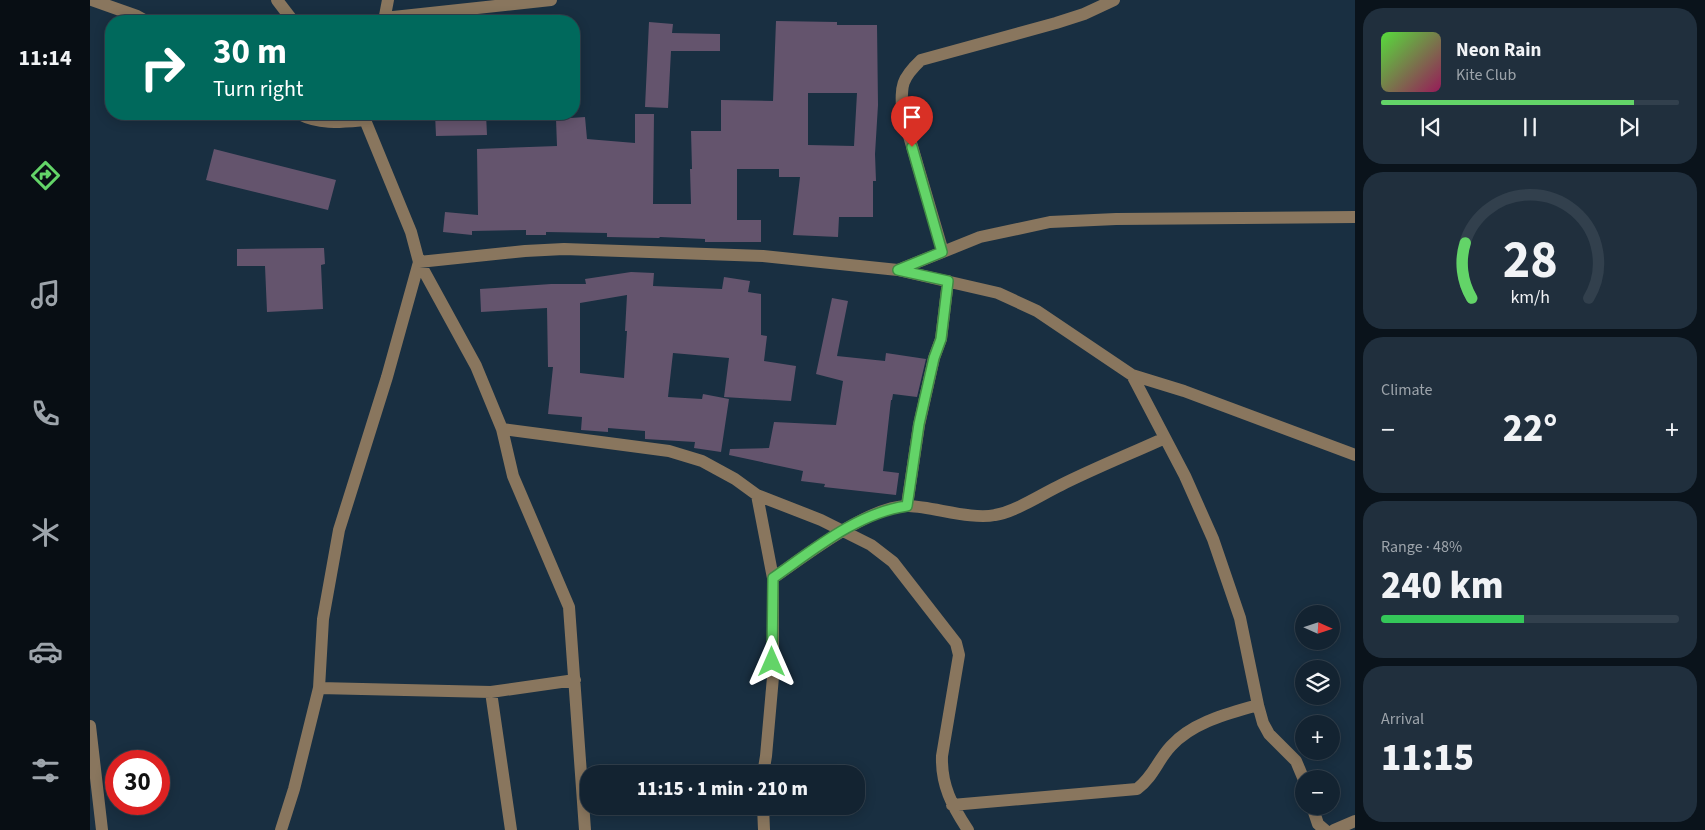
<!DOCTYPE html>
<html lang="en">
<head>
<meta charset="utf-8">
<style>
	body { margin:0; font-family:"Source Sans 3",sans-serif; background:#202f3d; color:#f1f3f6; height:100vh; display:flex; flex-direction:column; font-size:19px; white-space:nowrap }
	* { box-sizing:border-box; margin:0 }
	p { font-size:16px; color:#9da4ab }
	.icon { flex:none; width:28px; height:28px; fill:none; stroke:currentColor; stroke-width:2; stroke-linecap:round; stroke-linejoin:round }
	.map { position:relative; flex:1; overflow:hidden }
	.drawer { display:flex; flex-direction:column; gap:8px; padding:8px; background:#0a131b; width:350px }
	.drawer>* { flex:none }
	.top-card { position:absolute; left:15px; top:15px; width:475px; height:105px; border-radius:20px; box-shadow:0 2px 12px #0003,0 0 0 1px #32404d; background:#00695c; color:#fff; overflow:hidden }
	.needle { width:32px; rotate:93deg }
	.buttons { position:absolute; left:1205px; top:605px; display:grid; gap:10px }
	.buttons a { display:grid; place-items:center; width:45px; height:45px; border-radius:50%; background:#132331; box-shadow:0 2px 12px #0003,0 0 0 1px #32404d; font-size:25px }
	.speed { position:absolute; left:15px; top:750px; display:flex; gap:10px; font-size:25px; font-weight:700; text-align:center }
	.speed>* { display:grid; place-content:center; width:65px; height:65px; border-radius:50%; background:#132331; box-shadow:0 2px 12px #0003,0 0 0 1px #32404d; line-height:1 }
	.speed .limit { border:8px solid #d22; background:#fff; color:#111 }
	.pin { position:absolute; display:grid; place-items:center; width:42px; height:42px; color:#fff; margin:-51px -21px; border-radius:50% 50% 50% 0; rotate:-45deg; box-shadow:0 0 5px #0007 }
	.pin .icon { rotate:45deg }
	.me { position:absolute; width:55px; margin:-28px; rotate:0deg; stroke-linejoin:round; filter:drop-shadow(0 0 4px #0008) }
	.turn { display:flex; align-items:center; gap:18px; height:105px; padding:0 25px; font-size:22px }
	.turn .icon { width:65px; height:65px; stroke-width:2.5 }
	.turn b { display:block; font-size:35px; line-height:42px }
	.big { font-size:38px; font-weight:800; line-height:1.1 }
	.drawer .widget { flex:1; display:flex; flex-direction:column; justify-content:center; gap:8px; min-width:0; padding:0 18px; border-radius:20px; background:#202f3d }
	.drawer .dial { align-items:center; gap:0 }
	.dial svg { height:130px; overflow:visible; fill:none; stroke:#32404d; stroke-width:7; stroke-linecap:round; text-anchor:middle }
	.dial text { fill:#f1f3f6; stroke:none }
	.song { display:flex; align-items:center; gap:15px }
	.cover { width:60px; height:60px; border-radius:8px; background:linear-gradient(135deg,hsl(110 70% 55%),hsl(330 70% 35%)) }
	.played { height:5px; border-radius:2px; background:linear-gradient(90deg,#63d468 85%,#32404d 85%) }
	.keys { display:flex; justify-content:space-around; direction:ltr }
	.heat { display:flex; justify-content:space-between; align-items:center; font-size:28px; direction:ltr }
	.charge { height:8px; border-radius:4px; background:linear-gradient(90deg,#34c759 48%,#32404d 0) }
	.trip { position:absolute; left:490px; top:765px; width:285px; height:50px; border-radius:20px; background:#132331; box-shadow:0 2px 12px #0003,0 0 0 1px #32404d; font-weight:800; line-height:50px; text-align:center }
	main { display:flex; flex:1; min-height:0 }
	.dock { display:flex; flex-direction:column; width:90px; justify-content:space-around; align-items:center; background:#080e14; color:#9da4ab }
	.dock .icon { width:35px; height:35px }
	.dock .selected { color:#63d468 }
	.dock b { font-size:22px; color:#f1f3f6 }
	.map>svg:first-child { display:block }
	.building { fill:#64546d; fill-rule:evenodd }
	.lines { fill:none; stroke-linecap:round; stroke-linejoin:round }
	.minor { stroke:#89765e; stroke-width:12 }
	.route-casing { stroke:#408a44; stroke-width:12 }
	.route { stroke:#63d468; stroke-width:9 }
</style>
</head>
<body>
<main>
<nav class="dock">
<b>11:14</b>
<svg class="icon selected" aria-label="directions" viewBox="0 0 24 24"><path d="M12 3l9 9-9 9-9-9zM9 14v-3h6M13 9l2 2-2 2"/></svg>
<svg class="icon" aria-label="music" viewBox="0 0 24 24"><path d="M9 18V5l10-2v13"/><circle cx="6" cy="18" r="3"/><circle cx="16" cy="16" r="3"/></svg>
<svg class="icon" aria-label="phone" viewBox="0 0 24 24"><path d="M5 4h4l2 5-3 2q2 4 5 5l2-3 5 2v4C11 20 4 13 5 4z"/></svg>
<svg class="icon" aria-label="climate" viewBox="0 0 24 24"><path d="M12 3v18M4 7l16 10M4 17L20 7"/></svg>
<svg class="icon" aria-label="car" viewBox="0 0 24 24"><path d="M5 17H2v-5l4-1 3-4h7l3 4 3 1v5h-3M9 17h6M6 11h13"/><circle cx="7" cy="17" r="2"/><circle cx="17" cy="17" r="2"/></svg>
<svg class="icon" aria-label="filters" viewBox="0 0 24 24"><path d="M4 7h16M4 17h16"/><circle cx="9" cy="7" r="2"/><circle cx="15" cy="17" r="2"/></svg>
</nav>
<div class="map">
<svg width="1265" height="830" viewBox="0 0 1265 830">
	<rect width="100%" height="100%" fill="#192f41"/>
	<path class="building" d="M686,21L747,22V25H787L788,105L785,154L786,181H783V217H749L748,237L703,235L710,177H689V169H647V220H671V242H615V239L570,237L569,238L517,237V233L456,232V235H436V230L382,231V235L353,232L355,212L388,215L387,149L467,146L466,119L495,117L497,139L545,143V114H564L563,204H601L600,169H602L601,131H631V100L683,101ZM718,93H767L764,146L718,145Z
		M559,22L583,24L582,33L630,34V51H581L578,108L555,107Z
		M345,114H396L397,135L346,136Z
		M124,149L246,180L238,210L116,180Z
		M234,248L235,264L231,265L233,309L177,312L175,266H147V249Z
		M541,272L564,273L563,286L632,289L634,277L660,281L658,292L671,294V335L677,336L674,361L706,366L701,401L634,397L639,358L583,353L578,397L612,399L613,394L639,399L631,452L604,448L605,442L555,439V431L518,428V432L491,430L492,417L458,414L463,367H458L457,308L391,312L390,289L461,284H496L495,279ZM537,295L535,331H537L534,378L490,373V303Z
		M742,298L758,301L747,356L795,361L796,353L836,359L827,397L803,394L802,400H801L793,471L809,473L806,495L734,487L735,484L711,481L713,471L639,455L640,449L679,448L684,422L746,425L753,381L726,374Z"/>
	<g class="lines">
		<path class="minor" d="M2,0L47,16L56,21
			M187,0L203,21
			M294,18L461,0
			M294,21L298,0
			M209,114C230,125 252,122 275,120L276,114
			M853,252L812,112C811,85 811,79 831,60L966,23L994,14L1024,0
			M808,270L890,237L960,222L1026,219L1265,217
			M1042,375L1095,476L1123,539L1150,618L1168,705L1173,723L1179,734L1206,761L1214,780
			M412,429L579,451L612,461L645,479L667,495L731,520L781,545L803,562L866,643L869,655L852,756C851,785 862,806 878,830
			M667,495L683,578V677L676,756L673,774
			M817,505L829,425L844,358L851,339L858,281
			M683,578C714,557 781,504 819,506C844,507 882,520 905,515C925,512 952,494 971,485C1005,468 1040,454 1075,438
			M229,688L401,692L485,680
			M401,692L421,830
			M0,726L12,830
			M862,805L1047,789C1064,776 1067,761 1081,746C1103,722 1137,714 1168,705
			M673,806L674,830
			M1222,806L1228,824L1235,830
			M191,830L204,789L229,688L233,619L249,530L297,377L329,262L321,232L275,120L270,114
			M495,830L479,607L423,476L412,429L386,366L329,262L435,251L474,249L673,256L808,270L908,293L947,311L1042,375L1094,391L1265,455
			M1244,830L1265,821"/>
	</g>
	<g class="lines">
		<g class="route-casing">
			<path id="route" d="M682,662L683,578C723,550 767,513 817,506L829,424L844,358L851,339L858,281L808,270L852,252L822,147"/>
		</g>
		<use href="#route" class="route"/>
	</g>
</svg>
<div class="buttons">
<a><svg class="needle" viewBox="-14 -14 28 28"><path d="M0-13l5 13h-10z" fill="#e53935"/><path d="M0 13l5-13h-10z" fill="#9da4ab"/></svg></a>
<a><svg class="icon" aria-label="layers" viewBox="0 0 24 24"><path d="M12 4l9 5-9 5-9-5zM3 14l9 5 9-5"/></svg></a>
<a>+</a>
<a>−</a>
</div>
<div class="speed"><div class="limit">30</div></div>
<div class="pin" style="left:822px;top:147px;background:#d93025"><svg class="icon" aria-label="arrive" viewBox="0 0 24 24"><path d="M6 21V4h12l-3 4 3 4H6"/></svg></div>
<svg class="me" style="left:682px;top:662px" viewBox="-20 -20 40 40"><path d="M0-17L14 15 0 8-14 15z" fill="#63d468" stroke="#fff" stroke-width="4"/></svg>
<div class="trip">11:15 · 1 min · 210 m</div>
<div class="top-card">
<div class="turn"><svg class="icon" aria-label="right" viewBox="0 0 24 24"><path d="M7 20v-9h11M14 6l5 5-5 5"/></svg><div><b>30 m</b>Turn right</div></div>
</div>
</div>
<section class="drawer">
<div class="widget">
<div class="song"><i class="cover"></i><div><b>Neon Rain</b><p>Kite Club</p></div></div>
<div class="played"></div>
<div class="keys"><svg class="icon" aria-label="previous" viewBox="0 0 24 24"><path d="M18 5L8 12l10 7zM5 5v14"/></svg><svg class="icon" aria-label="pause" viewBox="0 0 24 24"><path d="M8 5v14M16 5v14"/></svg><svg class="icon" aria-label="next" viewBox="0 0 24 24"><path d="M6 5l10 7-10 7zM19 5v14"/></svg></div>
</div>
<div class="widget dial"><svg viewBox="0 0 100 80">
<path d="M14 69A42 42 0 1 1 86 69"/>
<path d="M14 69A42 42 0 0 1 10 35" stroke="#63d468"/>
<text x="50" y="56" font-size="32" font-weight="700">28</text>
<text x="50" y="72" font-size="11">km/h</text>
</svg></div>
<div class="widget"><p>Climate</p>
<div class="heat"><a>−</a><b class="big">22°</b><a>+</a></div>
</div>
<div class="widget"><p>Range · 48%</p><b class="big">240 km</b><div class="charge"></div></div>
<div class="widget"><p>Arrival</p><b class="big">11:15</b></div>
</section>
</main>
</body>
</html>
